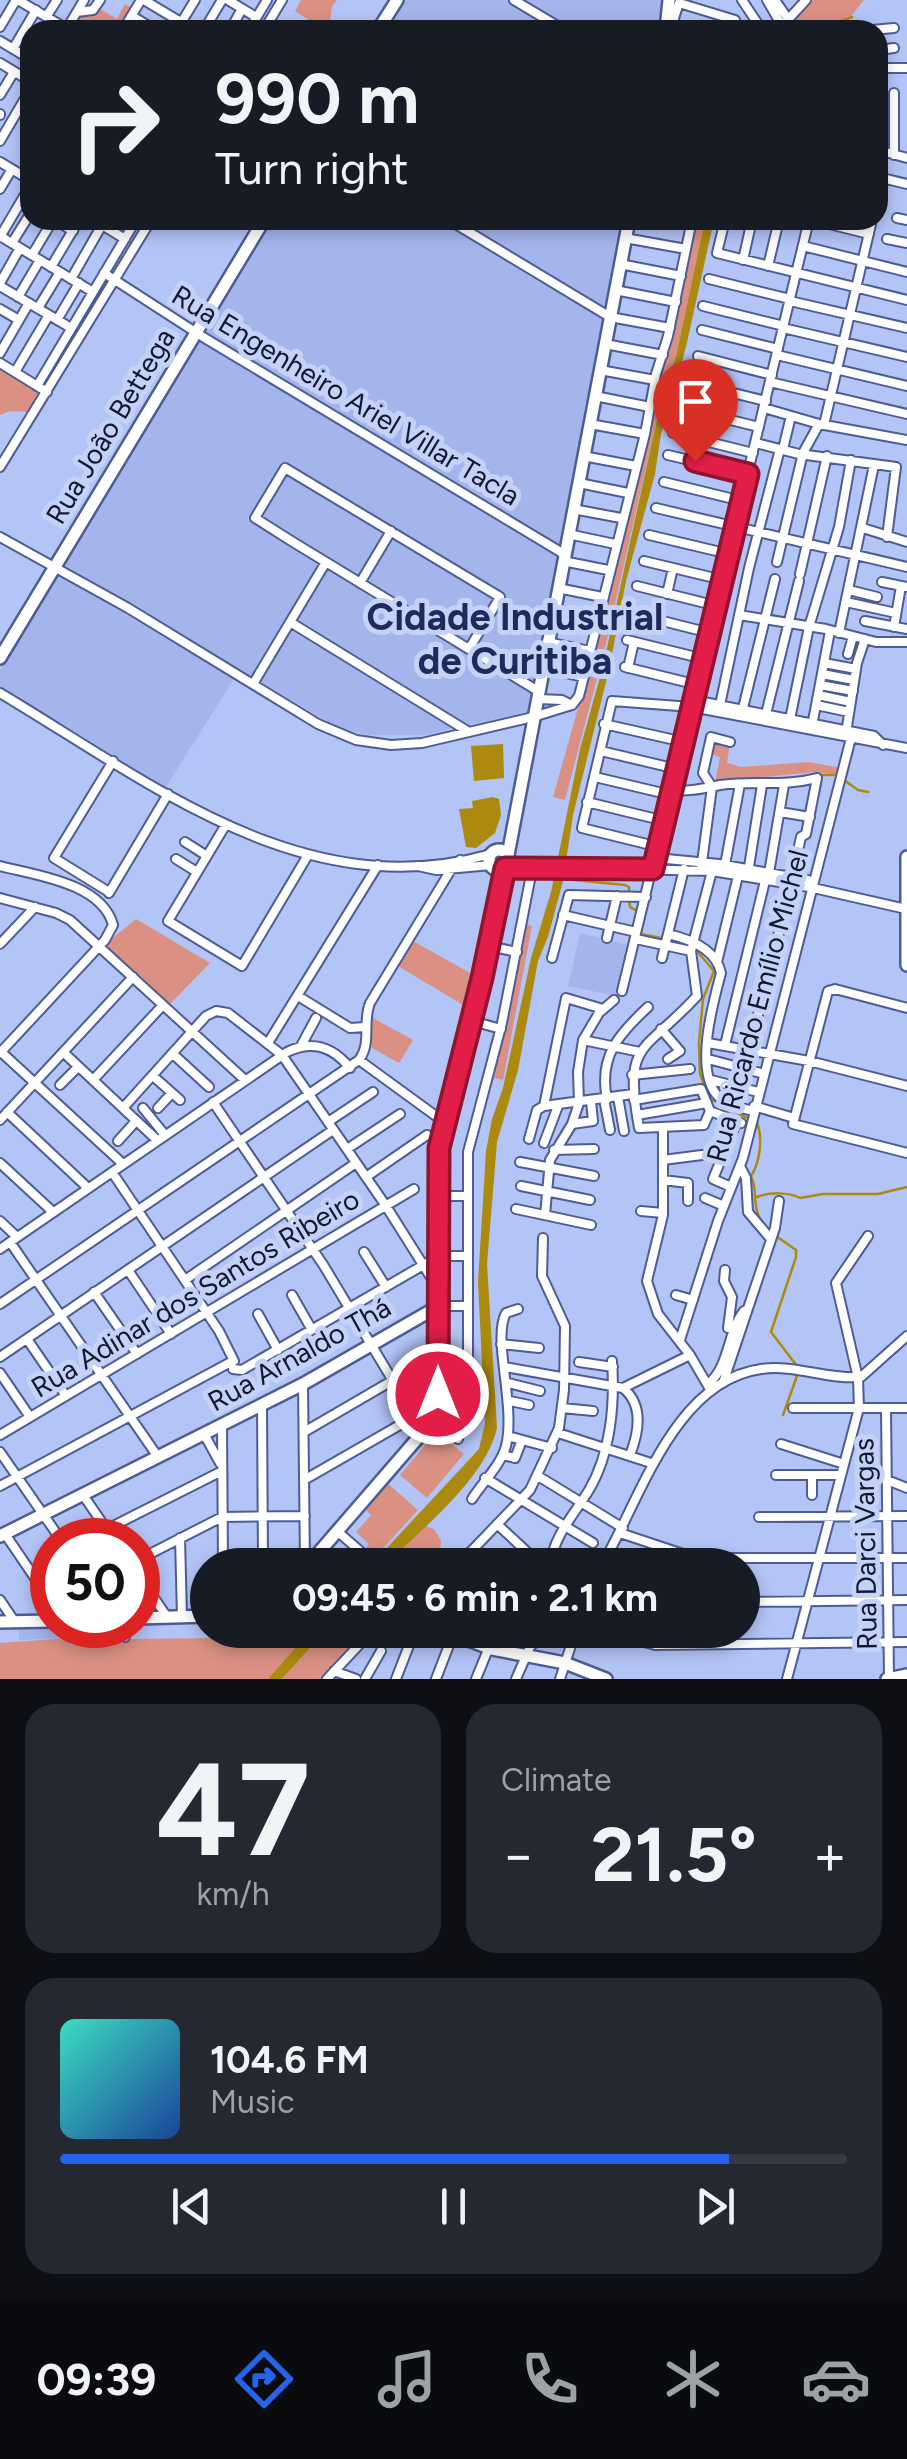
<!DOCTYPE html>
<html lang="en">
<head>
<meta charset="utf-8">
<style>
	body { margin:0; font-family:Figtree,sans-serif; background:#242831; color:#f1f3f6; height:100vh; display:flex; flex-direction:column; font-size:38px; white-space:nowrap }
	* { box-sizing:border-box; margin:0 }
	p { font-size:32px; color:#9ea1a6 }
	.icon { flex:none; width:55px; height:55px; fill:none; stroke:currentColor; stroke-width:2; stroke-linecap:round; stroke-linejoin:round }
	.map { position:relative; height:1679px; overflow:hidden }
	.sheet { display:flex; flex-direction:column; gap:25px; padding:25px; background:#0d0f14; flex:1 }
	.sheet>* { flex:none }
	.top-card { position:absolute; left:20px; top:20px; width:868px; height:210px; border-radius:30px; box-shadow:0 5px 15px #0003; background:#171b24; color:#f1f3f6; overflow:hidden }
	.speed { position:absolute; left:30px; top:1518px; display:flex; gap:20px; font-size:50px; font-weight:700; text-align:center }
	.speed>* { display:grid; place-content:center; width:130px; height:130px; border-radius:50%; background:#171b24; box-shadow:0 5px 15px #0003; line-height:1 }
	.speed .limit { border:15px solid #d22; background:#fff; color:#111 }
	.pin { position:absolute; display:grid; place-items:center; width:85px; height:85px; color:#fff; margin:-102px -42px; border-radius:50% 50% 50% 0; rotate:-45deg; box-shadow:0 0 10px #0007 }
	.pin .icon { rotate:45deg }
	.me { position:absolute; width:110px; margin:-55px; rotate:0deg; stroke-linejoin:round; filter:drop-shadow(0 0 8px #0008) }
	.turn { display:flex; align-items:center; gap:35px; height:210px; padding:0 30px; font-size:45px }
	.turn .icon { width:130px; height:130px; stroke-width:2.5 }
	.turn b { display:block; font-size:70px; line-height:85px }
	.big { font-size:75px; font-weight:700; line-height:1.1 }
	.sheet .card { flex:1; display:flex; flex-direction:column; justify-content:center; gap:15px; min-width:0; padding:0 35px; border-radius:30px; background:#242831 }
	.sheet .dial { align-items:center; gap:0 }
	.dial b { font-size:130px; line-height:1 }
	.song { display:flex; align-items:center; gap:30px }
	.cover { width:120px; height:120px; border-radius:15px; background:linear-gradient(135deg,hsl(170 70% 55%),hsl(220 70% 35%)) }
	.played { height:10px; border-radius:5px; background:linear-gradient(90deg,#2563eb 85%,#363941 85%) }
	.keys { display:flex; justify-content:space-around; direction:ltr }
	.heat { display:flex; justify-content:space-between; align-items:center; font-size:55px; direction:ltr }
	.sheet .tiles { flex:1; display:grid; gap:25px; grid-template-columns:1fr 1fr }
	.card:last-child { grid-column:span 2 }
	.trip { position:absolute; left:190px; top:1548px; width:570px; height:100px; border-radius:50px; background:#171b24; box-shadow:0 5px 15px #0003; font-weight:700; line-height:100px; text-align:center }
	.dock { display:flex; height:160px; justify-content:space-around; align-items:center; background:#090b0e; color:#9ea1a6 }
	.dock .icon { width:70px; height:70px }
	.dock .active { color:#2563eb }
	.dock b { font-size:45px; color:#f1f3f6 }
	.map>svg:first-child { display:block }
	.built { fill:#a4b5ec }
	.green { fill:#da9184 }
	.water { fill:#ac8a0f }
	.lines { fill:none; stroke-linecap:round; stroke-linejoin:round }
	.stream { stroke:#ac8a0f; stroke-width:2.5 }
	.minor-casing { stroke:#4d5d94; stroke-width:12 }
	.major-casing { stroke:#4d5d94; stroke-width:16 }
	.minor { stroke:#fff; stroke-width:8 }
	.major { stroke:#fff; stroke-width:11 }
	.route-casing { stroke:#92132f; stroke-width:25 }
	.route { stroke:#e11d48; stroke-width:18 }
	.labels { text-anchor:middle; dominant-baseline:central; stroke-width:10; stroke-linejoin:round; paint-order:stroke }
	.street-label { font-size:28px; fill:#12182f; stroke:#c5d2f8 }
	.district-label { font-size:38px; font-weight:bold; fill:#1e295c; stroke:#c5d2f8 }
</style>
</head>
<body>
<div class="map">
<svg width="907" height="1679" viewBox="0 0 907 1679">
	<rect width="100%" height="100%" fill="#b3c4f6"/>
	<path class="built" d="M404,0H663L662,24L661,30H384Z
		M270,220H625L530,711L424,735H368L335,726L240,669L166,787L0,690V670Z
		M580,933L629,945L616,996L568,986Z
		M112,1625L125,1643L69,1645L68,1638L19,1640V1626Z"/>
	<path class="green" d="M301,0H337L332,6L329,30H324L295,11Z
		M809,0H864L840,30H786V26Z
		M125,4L134,9L121,30H68L77,14L97,7L117,19Z
		M694,220H705L676,357L659,410L606,644L565,800L553,797L580,701Z
		M0,367L43,392L31,412L10,411L0,415Z
		M712,739L730,743L727,763L741,767L809,762L841,768L839,775L815,772L715,782L720,757L709,753Z
		M136,919L210,963L169,1005L104,945Z
		M524,924L532,926L503,1080L489,1077Z
		M413,941L470,973L475,981L468,1008L398,966Z
		M371,1017L413,1040L399,1063L372,1048Z
		M437,1431L464,1454L427,1498L400,1475Z
		M385,1481L418,1510L368,1565H364L357,1559L369,1544L356,1532L371,1515L362,1506Z
		M425,1526L434,1529L441,1541L439,1565H385Z
		M293,1630H311L268,1679H0V1643L69,1638L70,1645L124,1643L123,1640L129,1639L288,1637Z
		M326,1630H369L323,1679H282Z"/>
	<path class="water" d="M705,220H714L686,347L661,434L655,474L626,581L609,670L573,815L563,881L548,937L538,961L518,1070L497,1142L487,1264L497,1428C486,1478 422,1529 385,1565H371L479,1449L485,1423L478,1282L486,1151L492,1119L503,1088L531,958L551,892L580,749L603,666L659,410L676,357Z
		M503,744L504,778L474,781L471,746Z
		M493,797L499,799L501,815L495,833L476,848L466,847L459,809L473,808L472,801Z
		M311,1630H326L282,1679H268Z"/>
	<g class="lines">
		<path class="stream" d="M821,30L852,17
			M820,775H834
			M772,778L783,779
			M844,780L858,790L868,792
			M564,879L625,885L629,887V893
			M629,899L630,907L637,911
			M642,923L641,934L685,943
			M696,950L714,971L703,999L699,1043L700,1074L709,1098L749,1119
			M757,1123C763,1138 760,1162 751,1176C758,1191 752,1205 760,1219
			M757,1197C769,1192 789,1192 800,1198L823,1194H878L907,1187
			M776,1236L796,1250V1257L771,1332L797,1366
			M783,1415L797,1376"/>
		<g class="minor-casing">
			<path id="minor" d="M18,0L67,29
				M144,0L194,30
				M228,0L256,17
				M514,0L564,30
				M742,0L762,30
				M767,0L782,26
				M775,0L788,19
				M77,12L93,10L100,0
				M132,16L155,30
				M46,17L57,0
				M181,23L195,0
				M676,25L695,30
				M0,27L16,0
				M66,30L84,0
				M123,30L141,0
				M204,30L222,0
				M230,30L242,9
				M249,30L267,0
				M264,30L282,0
				M675,30L674,18L679,3L735,20
				M784,30L782,26L806,0
				M872,30L894,28
				M0,41L30,59
				M13,49L36,10
				M878,50L894,48
				M0,63L30,81
				M878,68H907
				M0,95L14,72
				M0,115V114
				M0,141L30,90
				M878,150L907,158
				M894,155V93
				M0,162L30,180
				M878,177L907,184
				M0,189L12,169
				M878,198L882,179
				M897,218L907,220
				M55,220L73,231
				M94,220L125,239
				M449,220L610,317L670,328
				M725,220L717,253L907,300
				M813,220L869,234
				M0,236L93,292
				M0,237L30,186
				M625,238L686,249
				M887,239L907,243
				M12,243L30,214
				M803,246L907,272
				M32,255L53,220
				M743,260L752,220
				M620,264L681,276
				M768,266L779,220
				M51,267L79,220
				M104,273L203,337L564,554
				M71,279L102,225
				M709,279L790,299
				M0,283L20,248
				M0,286L71,328
				M615,290L676,302
				M18,297L40,260
				M790,301L907,328
				M703,306L784,326
				M38,308L60,272
				M0,309L19,320
				M57,320L79,283
				M783,328L907,357
				M702,330L778,349
				M605,344L663,355
				M0,353L29,303
				M777,355L907,386
				M698,356L772,375
				M0,363L47,392
				M600,370L655,380
				M15,372L49,315
				M770,382L907,414
				M692,383L766,401
				M37,386L136,220
				M595,396L650,407
				M764,408L819,424L907,440
				M686,409L759,427
				M590,424L645,434
				M824,425L872,220
				M673,433L753,453
				M756,443L799,454L896,467L887,537
				M783,449L791,416
				M668,455L748,474
				M583,456L636,466
				M0,467L151,220
				M664,482L742,501
				M579,483L628,493
				M656,508L907,567
				M573,509L621,518
				M863,528L907,542
				M568,534L615,544
				M649,535L729,554
				M0,537L128,608L318,724L356,740L391,745L422,743L533,717L572,705
				M563,561L608,570
				M644,561L723,580
				M777,562L803,453L819,424
				M800,574L827,456
				M882,582L907,587
				M360,583L391,531
				M637,586L717,606
				M558,588L602,597
				M849,590L877,597
				M667,594L673,568
				M846,602L896,613
				M631,613L710,633
				M553,615L596,624
				M739,615L826,629L876,642H907
				M865,621L907,629
				M290,622L469,732
				M894,627L901,586
				M839,633L874,465
				M627,640L704,659
				M547,642L590,651
				M469,649L500,597L285,468L255,518L293,542L538,691
				M848,654L853,636
				M824,663L856,669
				M625,667L698,685
				M542,668L584,677
				M628,668L634,642
				M822,674L854,680
				M253,684L326,562
				M820,685L853,691
				M0,693C151,783 304,907 491,854
				M818,695L851,702
				M538,699L562,700L572,705
				M694,700L874,736L883,745
				M572,705L579,696L645,434L656,374L668,336L692,220
				M720,705L749,568L780,449
				M816,705L849,712
				M742,712L775,579
				M766,714L799,581
				M790,719L809,627L839,527L851,460
				M604,724L684,742
				M812,726L830,631
				M846,733L857,663L865,639
				M601,751L677,769
				M595,777L671,795
				M672,790C690,792 704,788 720,785C754,780 783,787 817,778L806,834L801,837L792,877
				M587,802L665,821
				M780,812L810,817
				M225,826L168,921L242,966L308,855
				M185,842L207,856
				M659,847L582,828L612,701L692,707L907,748
				M656,858L719,864L808,880
				M176,859L197,872
				M725,865L740,784
				M0,866C35,875 102,883 113,925L105,940L0,1053
				M418,866L436,870L491,865
				M507,866L712,871L809,887L906,909
				M701,870L712,787L703,773L711,737L730,742
				M748,873L762,785
				M769,873L784,785
				M109,892L54,858L113,761
				M109,893L168,794
				M0,898L56,913L70,920L245,1080
				M563,915L636,932
				M668,934C690,939 716,949 721,973C713,1003 695,1067 716,1094C725,1105 741,1108 753,1111
				M607,938L617,896
				M636,939L691,951
				M0,944L35,907
				M489,946L517,952
				M552,958L569,895L646,897
				M662,958L684,869
				M717,962L738,876
				M622,991L809,220
				M298,996L350,1028L366,1027
				M907,1008L835,989L828,991L793,1124L907,1153
				M603,1009L566,998L544,1106L633,1094
				M472,1021L501,1029
				M661,1029L680,1051L668,1059
				M583,1040L640,1052
				M268,1043L378,865
				M708,1043L809,1061L907,1086
				M725,1045L765,881
				M301,1046L316,1018
				M749,1050L791,886
				M0,1051L123,1164
				M63,1052L157,1140
				M173,1054L209,1087
				M708,1059L764,1074
				M359,1060L440,1119
				M632,1075L690,1069
				M153,1076L180,1100
				M93,1080L163,1005
				M711,1080L758,1092
				M60,1085L78,1067
				M618,1097L624,1131
				M604,1099L610,1130
				M607,1099C598,1056 620,1033 648,1007
				M634,1100L701,1089L710,1111L704,1125L639,1128C623,1039 644,1054 697,996L691,951L712,871
				M213,1102L324,1266L423,1431
				M754,1106L794,1118
				M123,1108L206,1016L216,1011L228,1013L282,1055L386,1206L437,1287
				M143,1108L165,1135
				M158,1108L172,1093
				M710,1111L741,1123
				M7,1112L88,1188
				M637,1115L707,1103
				M0,1120L133,977
				M328,1122L373,1092
				M572,1124L593,1121L591,1101
				M663,1127V1215L647,1281L658,1314L690,1355L711,1391
				M529,1139L537,1110L544,1106
				M118,1141L136,1121
				M544,1143L558,1106
				M347,1149L400,1114
				M554,1150L594,1149
				M663,1160L702,1155
				M520,1162L594,1176
				M0,1163L53,1212
				M741,1168L746,1178L748,1212L770,1238
				M112,1172L219,1331L234,1361
				M366,1177L427,1135
				M663,1180L688,1183V1201
				M521,1186L590,1200
				M731,1187L713,1179L737,1121
				M439,1196H467
				M705,1198L724,1206
				M516,1209L591,1225
				M641,1211L663,1213
				M545,1215L550,1160L572,1124L579,1103L578,1072L583,1040L599,1013L614,1000
				M0,1221L17,1237
				M10,1242L158,1457
				M0,1249L287,1052C312,1040 332,1046 350,1068
				M364,1252L386,1287
				M128,1270L171,1334
				M725,1270L724,1281L732,1297L728,1328
				M185,1280L356,1163
				M94,1292L137,1354
				M292,1295L312,1330
				M676,1295L693,1300
				M0,1304L359,1060C372,1043 362,1023 370,1003L452,868L460,860
				M439,1306H467
				M258,1314L278,1350
				M27,1339L66,1396
				M680,1340L718,1221L743,1158L851,738
				M501,1344L539,1348
				M0,1357L333,1130
				M579,1362L613,1367
				M505,1367L623,1388
				M233,1369L242,1370L439,1256H467
				M0,1373L30,1417
				M508,1383L540,1391
				M723,1383L775,1228L779,1201
				M708,1384C730,1366 727,1332 744,1311
				M303,1385L305,1565
				M623,1388L690,1355
				M623,1388C644,1405 639,1432 630,1455
				M510,1401L529,1405
				M262,1405L263,1565
				M562,1408L593,1411
				M793,1408H907
				M886,1408L889,1679
				M222,1425L223,1565
				M304,1432L438,1354L467,1356
				M558,1433L651,1463
				M204,1434L220,1463
				M0,1435L414,1189
				M508,1436L552,1448
				M458,1439L468,1390V1152L502,1023L530,880
				M781,1444L844,1464
				M0,1452L61,1540
				M503,1455L515,1458L522,1440
				M776,1475H841
				M538,1476L623,1528
				M485,1478L593,1543
				M304,1480L438,1403L467,1402
				M887,1480L907,1488
				M0,1486L229,1363
				M83,1495L114,1540
				M812,1495V1475
				M472,1499C482,1483 501,1465 506,1446C516,1406 492,1338 506,1313L518,1309
				M759,1517L907,1516
				M497,1524L541,1565
				M107,1529L222,1471
				M337,1531L360,1551L348,1565
				M620,1533L695,1558H907
				M5,1534L52,1603
				M180,1538L182,1617
				M138,1560L222,1517L305,1516
				M458,1565L530,1490L559,1428L564,1390L565,1326L542,1276L543,1238
				M506,1565L523,1548
				M550,1565C554,1535 574,1515 589,1490C611,1453 615,1403 612,1361
				M602,1565C640,1500 674,1381 761,1369C795,1364 828,1380 861,1377L907,1336
				M138,1574L167,1617
				M0,1600L15,1622
				M742,1602L907,1600
				M118,1625L125,1637
				M601,1630L655,1645L907,1642
				M247,1635L251,1630
				M286,1636L290,1630
				M334,1671L356,1679
				M327,1679L373,1630
				M365,1679L381,1651
				M396,1679L415,1630
				M436,1679L454,1632
				M476,1679L496,1630
				M516,1679L530,1647L545,1630
				M560,1679L576,1630
				M787,1679L859,1408L858,1378L836,1283L868,1236"/>
		</g>
		<g class="major-casing">
			<path id="major" d="M378,30L397,0
				M666,30L669,0
				M0,658L264,220
				M489 860a10 10 0 1 1 20 0a10 10 0 1 1-20 0Z
				M508,855L629,220
				M907,857V965
				M0,1536L303,1384L439,1306
				M308,1565L423,1432L436,1409L439,1149L483,978L505,868
				M138,1618L208,1616
				M0,1622L52,1621
				M442,1630L492,1649L565,1663L606,1679
				M887,1679L907,1675"/>
		</g>
		<use href="#minor" class="minor"/>
		<use href="#major" class="major"/>
	</g>
	<g class="lines">
		<g class="route-casing">
			<path id="route" d="M438,1394L439,1148L482,978L505,868L653,869L748,474L695,461"/>
		</g>
		<use href="#route" class="route"/>
	</g>
	<g class="labels">
		<g class="street-label">
			<text transform="translate(346 395) rotate(31)">Rua Engenheiro Ariel Villar Tacla</text>
			<text transform="translate(110 426) rotate(-59)">Rua João Bettega</text>
			<text transform="translate(757 1006) rotate(-75)">Rua Ricardo Emílio Michel</text>
			<text transform="translate(195 1293) rotate(-31)">Rua Adinar dos Santos Ribeiro</text>
			<text transform="translate(299 1354) rotate(-29)">Rua Arnaldo Thá</text>
			<text transform="translate(865 1544) rotate(-91)">Rua Darci Vargas</text>
		</g>
		<g class="district-label">
			<text x="515" y="617">Cidade Industrial<tspan x="515" dy="44">de Curitiba</tspan></text>
		</g>
	</g>
</svg>
<div class="speed"><div class="limit">50</div></div>
<div class="pin" style="left:695px;top:461px;background:#d93025"><svg class="icon" aria-label="arrive" viewBox="0 0 24 24"><path d="M6 21V4h12l-3 4 3 4H6"/></svg></div>
<svg class="me" style="left:438px;top:1394px" viewBox="-20 -20 40 40"><circle r="17" fill="#e11d48" stroke="#fff" stroke-width="3"/><path d="M0-11L8 9 0 5-8 9z" fill="#fff"/></svg>
<div class="trip">09:45 · 6 min · 2.1 km</div>
<div class="top-card">
<div class="turn"><svg class="icon" aria-label="right" viewBox="0 0 24 24"><path d="M7 20v-9h11M14 6l5 5-5 5"/></svg><div><b>990 m</b>Turn right</div></div>
</div>
</div>
<section class="sheet">
<div class="tiles">
<div class="card dial"><b>47</b><p>km/h</p></div>
<div class="card"><p>Climate</p>
<div class="heat"><a>−</a><b class="big">21.5°</b><a>+</a></div>
</div>
<div class="card">
<div class="song"><i class="cover"></i><div><b>104.6 FM</b><p>Music</p></div></div>
<div class="played"></div>
<div class="keys"><svg class="icon" aria-label="previous" viewBox="0 0 24 24"><path d="M18 5L8 12l10 7zM5 5v14"/></svg><svg class="icon" aria-label="pause" viewBox="0 0 24 24"><path d="M8 5v14M16 5v14"/></svg><svg class="icon" aria-label="next" viewBox="0 0 24 24"><path d="M6 5l10 7-10 7zM19 5v14"/></svg></div>
</div>
</div>
</section>
<nav class="dock">
<b>09:39</b>
<svg class="icon active" aria-label="directions" viewBox="0 0 24 24"><path d="M12 3l9 9-9 9-9-9zM9 14v-3h6M13 9l2 2-2 2"/></svg>
<svg class="icon" aria-label="music" viewBox="0 0 24 24"><path d="M9 18V5l10-2v13"/><circle cx="6" cy="18" r="3"/><circle cx="16" cy="16" r="3"/></svg>
<svg class="icon" aria-label="phone" viewBox="0 0 24 24"><path d="M5 4h4l2 5-3 2q2 4 5 5l2-3 5 2v4C11 20 4 13 5 4z"/></svg>
<svg class="icon" aria-label="climate" viewBox="0 0 24 24"><path d="M12 3v18M4 7l16 10M4 17L20 7"/></svg>
<svg class="icon" aria-label="car" viewBox="0 0 24 24"><path d="M5 17H2v-5l4-1 3-4h7l3 4 3 1v5h-3M9 17h6M6 11h13"/><circle cx="7" cy="17" r="2"/><circle cx="17" cy="17" r="2"/></svg>
</nav>
</body>
</html>
